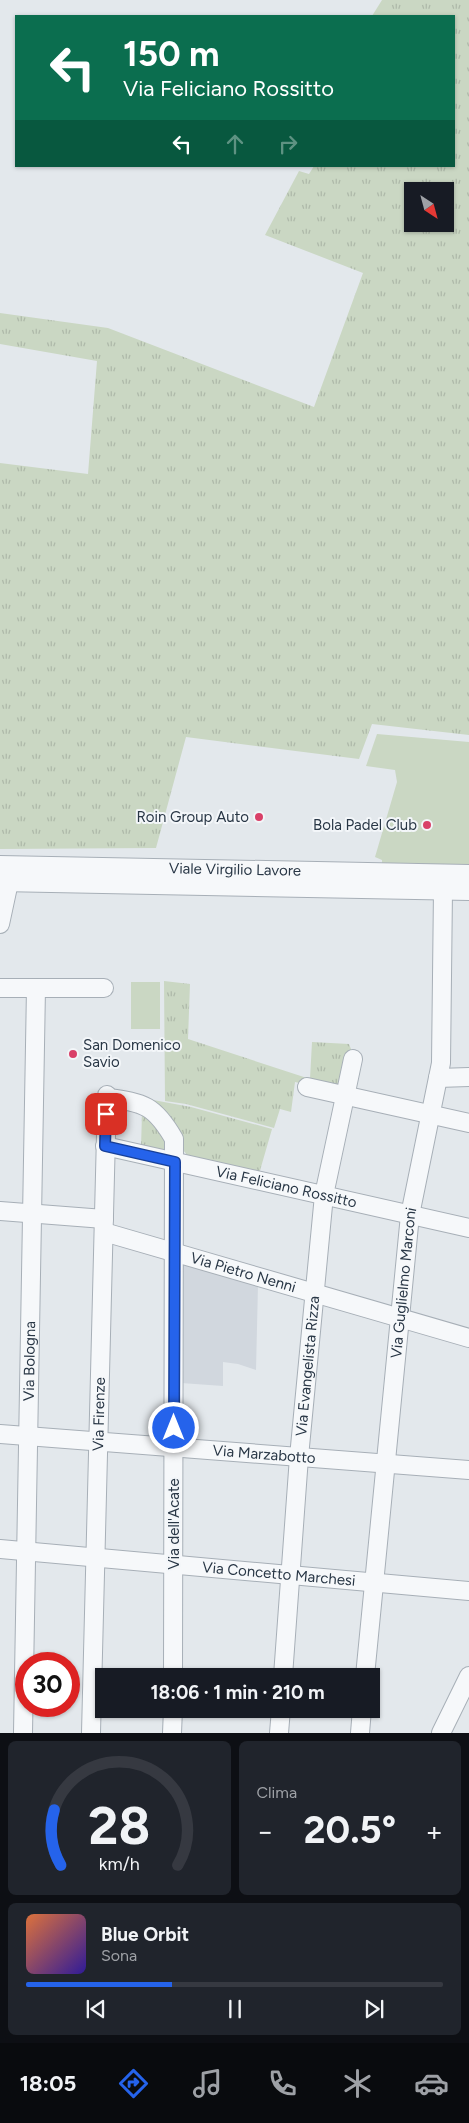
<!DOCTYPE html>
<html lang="it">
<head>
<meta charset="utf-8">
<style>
	body { margin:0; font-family:Figtree,sans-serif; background:#20242c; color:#f1f3f6; height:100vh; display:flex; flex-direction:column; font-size:19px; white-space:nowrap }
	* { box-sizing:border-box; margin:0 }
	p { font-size:16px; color:#9ea1a6 }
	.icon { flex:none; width:28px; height:28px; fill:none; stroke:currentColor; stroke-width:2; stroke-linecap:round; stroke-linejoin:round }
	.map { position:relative; height:1733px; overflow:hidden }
	.drawer { display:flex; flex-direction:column; gap:8px; padding:8px; background:#0d0f14; flex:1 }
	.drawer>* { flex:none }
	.top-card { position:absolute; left:15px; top:15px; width:440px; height:152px; border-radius:0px; box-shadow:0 1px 4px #0004; background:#0b6e4f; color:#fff; overflow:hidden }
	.needle { width:32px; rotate:144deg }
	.fabs { position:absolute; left:404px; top:182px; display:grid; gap:10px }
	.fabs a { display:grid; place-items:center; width:50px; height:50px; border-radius:0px; background:#171b24; box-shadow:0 1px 4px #0004; font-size:25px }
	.speed { position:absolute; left:15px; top:1652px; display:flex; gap:10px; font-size:25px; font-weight:700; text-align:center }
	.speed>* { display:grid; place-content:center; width:65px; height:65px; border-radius:50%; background:#171b24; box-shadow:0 1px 4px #0004; line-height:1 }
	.speed .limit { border:8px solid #d22; background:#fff; color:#111 }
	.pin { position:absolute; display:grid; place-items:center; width:42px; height:42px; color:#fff; margin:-21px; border-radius:10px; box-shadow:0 2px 8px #0006 }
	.me { position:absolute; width:55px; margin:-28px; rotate:0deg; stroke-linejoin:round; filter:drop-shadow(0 0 4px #0008) }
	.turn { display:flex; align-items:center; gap:18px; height:105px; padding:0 25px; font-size:22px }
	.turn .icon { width:65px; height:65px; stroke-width:2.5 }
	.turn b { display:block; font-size:35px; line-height:42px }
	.lanes { display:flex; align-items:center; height:48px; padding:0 25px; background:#0003; justify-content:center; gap:25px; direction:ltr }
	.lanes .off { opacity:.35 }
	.big { font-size:38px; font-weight:700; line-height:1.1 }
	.drawer .card { flex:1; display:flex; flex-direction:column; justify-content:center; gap:8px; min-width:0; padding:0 18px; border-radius:8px; background:#20242c }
	.drawer .dial { align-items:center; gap:0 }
	.dial svg { height:130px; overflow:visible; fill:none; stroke:#363941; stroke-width:7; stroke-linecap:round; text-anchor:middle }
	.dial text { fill:#f1f3f6; stroke:none }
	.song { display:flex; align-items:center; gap:15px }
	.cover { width:60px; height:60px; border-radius:8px; background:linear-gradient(135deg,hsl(20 70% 55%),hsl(250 70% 35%)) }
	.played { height:5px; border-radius:2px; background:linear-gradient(90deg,#2563eb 35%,#363941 35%) }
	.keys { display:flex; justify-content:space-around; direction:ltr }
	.heat { display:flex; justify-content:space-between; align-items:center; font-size:28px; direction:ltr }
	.drawer .tiles { flex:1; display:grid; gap:8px; grid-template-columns:1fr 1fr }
	.card:last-child { grid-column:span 2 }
	.trip { position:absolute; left:95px; top:1668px; width:285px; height:50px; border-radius:0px; background:#171b24; box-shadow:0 1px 4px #0004; font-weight:700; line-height:50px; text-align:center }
	.dock { display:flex; height:80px; justify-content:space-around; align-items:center; background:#090b0e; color:#9ea1a6 }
	.dock .icon { width:35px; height:35px }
	.dock .current { color:#2563eb }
	.dock b { font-size:22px; color:#f1f3f6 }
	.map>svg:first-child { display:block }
	.built { fill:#d1d7de }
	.grass { fill:url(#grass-tufts); fill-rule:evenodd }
	.pitch { fill:#cad7c3 }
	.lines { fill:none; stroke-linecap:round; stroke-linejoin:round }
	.minor-casing { stroke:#a7afb7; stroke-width:20 }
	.minor { stroke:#f6f8fa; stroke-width:18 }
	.route-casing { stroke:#184099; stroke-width:12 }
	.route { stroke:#2563eb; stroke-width:9 }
	.poi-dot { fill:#d94068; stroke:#f3f6f9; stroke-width:2 }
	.labels { text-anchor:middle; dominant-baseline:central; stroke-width:4; stroke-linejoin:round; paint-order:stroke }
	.poi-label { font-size:15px; fill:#293746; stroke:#f3f6f9; text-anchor:end }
	.street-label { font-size:15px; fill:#293746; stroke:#f3f6f9 }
</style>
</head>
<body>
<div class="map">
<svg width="469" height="1733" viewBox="0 0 469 1733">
	<defs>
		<pattern id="grass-tufts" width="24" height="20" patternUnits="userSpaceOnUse" patternTransform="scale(1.25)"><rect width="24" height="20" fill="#cad7c3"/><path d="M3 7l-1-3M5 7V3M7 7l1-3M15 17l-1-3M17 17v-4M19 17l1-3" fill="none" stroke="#aeb9a9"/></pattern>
	</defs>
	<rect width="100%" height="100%" fill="#e3e8ec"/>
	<path class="built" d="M181,1261L258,1285L256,1370L238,1364L223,1362V1386L181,1383Z"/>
	<path class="grass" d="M382,0H469V735L372,724L359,759L186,737L156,848L0,849V463L88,474L97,361L0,344V313L108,328L314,407L363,273L265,235L299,171L309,174L314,166H454V16H372ZM445,191V224H412V191Z
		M164,981L190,984L188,1039L310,1079L312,1042L349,1044L353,1054L343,1093L295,1082L291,1112L280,1109L274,1128L186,1104L165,1101Z
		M137,1097L191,1107L272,1129L259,1174L189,1157Z
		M142,1113L162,1128L170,1153L141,1147Z"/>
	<path class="pitch" d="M377,734L469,742V865L382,864V860L375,857L397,782L395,770L366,766Z
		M131,982H160V1029H131Z"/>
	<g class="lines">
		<g class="minor-casing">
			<g id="minor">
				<path id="s1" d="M0,865L469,874"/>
				<path d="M0,882L469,891"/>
				<path d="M0,924L9,882"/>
				<path d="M0,988H104"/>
				<path d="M438,1078L469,1077"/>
				<path d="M307,1087L469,1123"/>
				<path d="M107,1098C144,1102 155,1106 174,1139L173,1676"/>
				<path id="s2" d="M105,1146L469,1228"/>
				<path d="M0,1211L104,1219"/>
				<path id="s3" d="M104,1232L469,1338"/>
				<path id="s4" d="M0,1434L469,1470"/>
				<path id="s5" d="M0,1549L469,1591"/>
				<path id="s6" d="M283,1676L299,1457L324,1195L353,1059"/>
				<path id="s7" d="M365,1676L410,1215L441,1063L443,890"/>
				<path id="s8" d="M23,1733L36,988"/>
				<path id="s9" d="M91,1733L107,1095"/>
				<path d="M172,1733L173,1709"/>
				<path d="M279,1733L281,1709"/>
				<path d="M360,1733L362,1709"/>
				<path d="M441,1733L469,1676"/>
			</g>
		</g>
		<use href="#minor" class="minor"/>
	</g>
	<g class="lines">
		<g class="route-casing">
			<path id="route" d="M106,1114L105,1146L175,1162L174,1428"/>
		</g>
		<use href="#route" class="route"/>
	</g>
	<g class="poi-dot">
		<circle cx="259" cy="817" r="5"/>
		<circle cx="427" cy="825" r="5"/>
		<circle cx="73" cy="1054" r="5"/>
	</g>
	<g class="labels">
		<g class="poi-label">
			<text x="249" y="817">Roin Group Auto</text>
			<text x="417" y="825">Bola Padel Club</text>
			<text x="83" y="1045" text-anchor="start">San Domenico<tspan x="83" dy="17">Savio</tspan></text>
		</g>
		<g class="street-label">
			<text stroke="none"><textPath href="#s1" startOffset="235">Viale Virgilio Lavore</textPath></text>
			<text stroke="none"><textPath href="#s2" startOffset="186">Via Feliciano Rossitto</textPath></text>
			<text stroke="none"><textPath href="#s3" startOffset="145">Via Pietro Nenni</textPath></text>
			<text stroke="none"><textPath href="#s7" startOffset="395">Via Guglielmo Marconi</textPath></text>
			<text stroke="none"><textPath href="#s8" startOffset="372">Via Bologna</textPath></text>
			<text stroke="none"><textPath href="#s6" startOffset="311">Via Evangelista Rizza</textPath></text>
			<text stroke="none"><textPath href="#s9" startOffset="319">Via Firenze</textPath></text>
			<text stroke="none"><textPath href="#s4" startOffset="265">Via Marzabotto</textPath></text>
			<text transform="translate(174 1524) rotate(-90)">Via dell'Acate</text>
			<text stroke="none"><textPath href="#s5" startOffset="280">Via Concetto Marchesi</textPath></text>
		</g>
	</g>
</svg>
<div class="fabs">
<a><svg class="needle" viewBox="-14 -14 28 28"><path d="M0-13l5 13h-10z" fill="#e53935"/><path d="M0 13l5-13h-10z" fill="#9ea1a6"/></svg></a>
</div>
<div class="speed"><div class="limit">30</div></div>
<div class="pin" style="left:106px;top:1114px;background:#d93025"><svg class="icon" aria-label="arrive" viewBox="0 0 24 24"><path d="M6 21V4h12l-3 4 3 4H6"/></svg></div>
<svg class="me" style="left:174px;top:1428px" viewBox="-20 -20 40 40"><circle r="17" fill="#2563eb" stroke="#fff" stroke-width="3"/><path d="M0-11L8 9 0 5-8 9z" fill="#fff"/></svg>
<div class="trip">18:06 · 1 min · 210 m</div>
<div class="top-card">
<div class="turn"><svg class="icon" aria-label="left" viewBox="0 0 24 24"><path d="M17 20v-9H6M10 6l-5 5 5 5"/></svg><div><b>150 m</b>Via Feliciano Rossitto</div></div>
<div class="lanes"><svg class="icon" aria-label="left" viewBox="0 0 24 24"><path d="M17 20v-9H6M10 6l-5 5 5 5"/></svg><svg class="icon off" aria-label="ahead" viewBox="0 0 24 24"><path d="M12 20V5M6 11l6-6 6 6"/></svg><svg class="icon off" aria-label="right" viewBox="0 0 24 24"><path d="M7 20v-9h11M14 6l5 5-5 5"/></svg></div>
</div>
</div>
<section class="drawer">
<div class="tiles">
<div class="card dial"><svg viewBox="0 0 100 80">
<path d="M14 69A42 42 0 1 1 86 69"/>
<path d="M14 69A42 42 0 0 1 10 35" stroke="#2563eb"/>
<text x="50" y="56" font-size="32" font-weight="700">28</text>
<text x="50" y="72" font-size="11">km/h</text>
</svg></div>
<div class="card"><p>Clima</p>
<div class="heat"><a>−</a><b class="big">20.5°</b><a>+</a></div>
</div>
<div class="card">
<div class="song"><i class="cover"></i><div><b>Blue Orbit</b><p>Sona</p></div></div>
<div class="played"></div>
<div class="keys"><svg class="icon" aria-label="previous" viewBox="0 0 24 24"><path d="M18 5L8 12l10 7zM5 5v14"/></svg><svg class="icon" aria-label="pause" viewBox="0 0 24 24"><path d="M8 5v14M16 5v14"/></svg><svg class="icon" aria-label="next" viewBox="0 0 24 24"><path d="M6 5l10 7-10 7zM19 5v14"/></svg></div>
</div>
</div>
</section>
<nav class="dock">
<b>18:05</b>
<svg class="icon current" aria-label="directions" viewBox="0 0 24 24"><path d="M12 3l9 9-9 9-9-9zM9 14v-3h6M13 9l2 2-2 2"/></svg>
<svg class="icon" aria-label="music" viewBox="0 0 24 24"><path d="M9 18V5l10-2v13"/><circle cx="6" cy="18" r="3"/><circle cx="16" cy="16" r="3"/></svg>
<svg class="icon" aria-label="phone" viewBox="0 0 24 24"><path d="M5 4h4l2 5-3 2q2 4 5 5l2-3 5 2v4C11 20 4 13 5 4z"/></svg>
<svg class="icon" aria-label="climate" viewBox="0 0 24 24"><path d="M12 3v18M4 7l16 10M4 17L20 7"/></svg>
<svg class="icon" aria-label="car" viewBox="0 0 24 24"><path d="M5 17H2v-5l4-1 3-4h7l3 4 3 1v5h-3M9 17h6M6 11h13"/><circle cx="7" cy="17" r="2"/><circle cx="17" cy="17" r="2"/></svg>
</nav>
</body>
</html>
